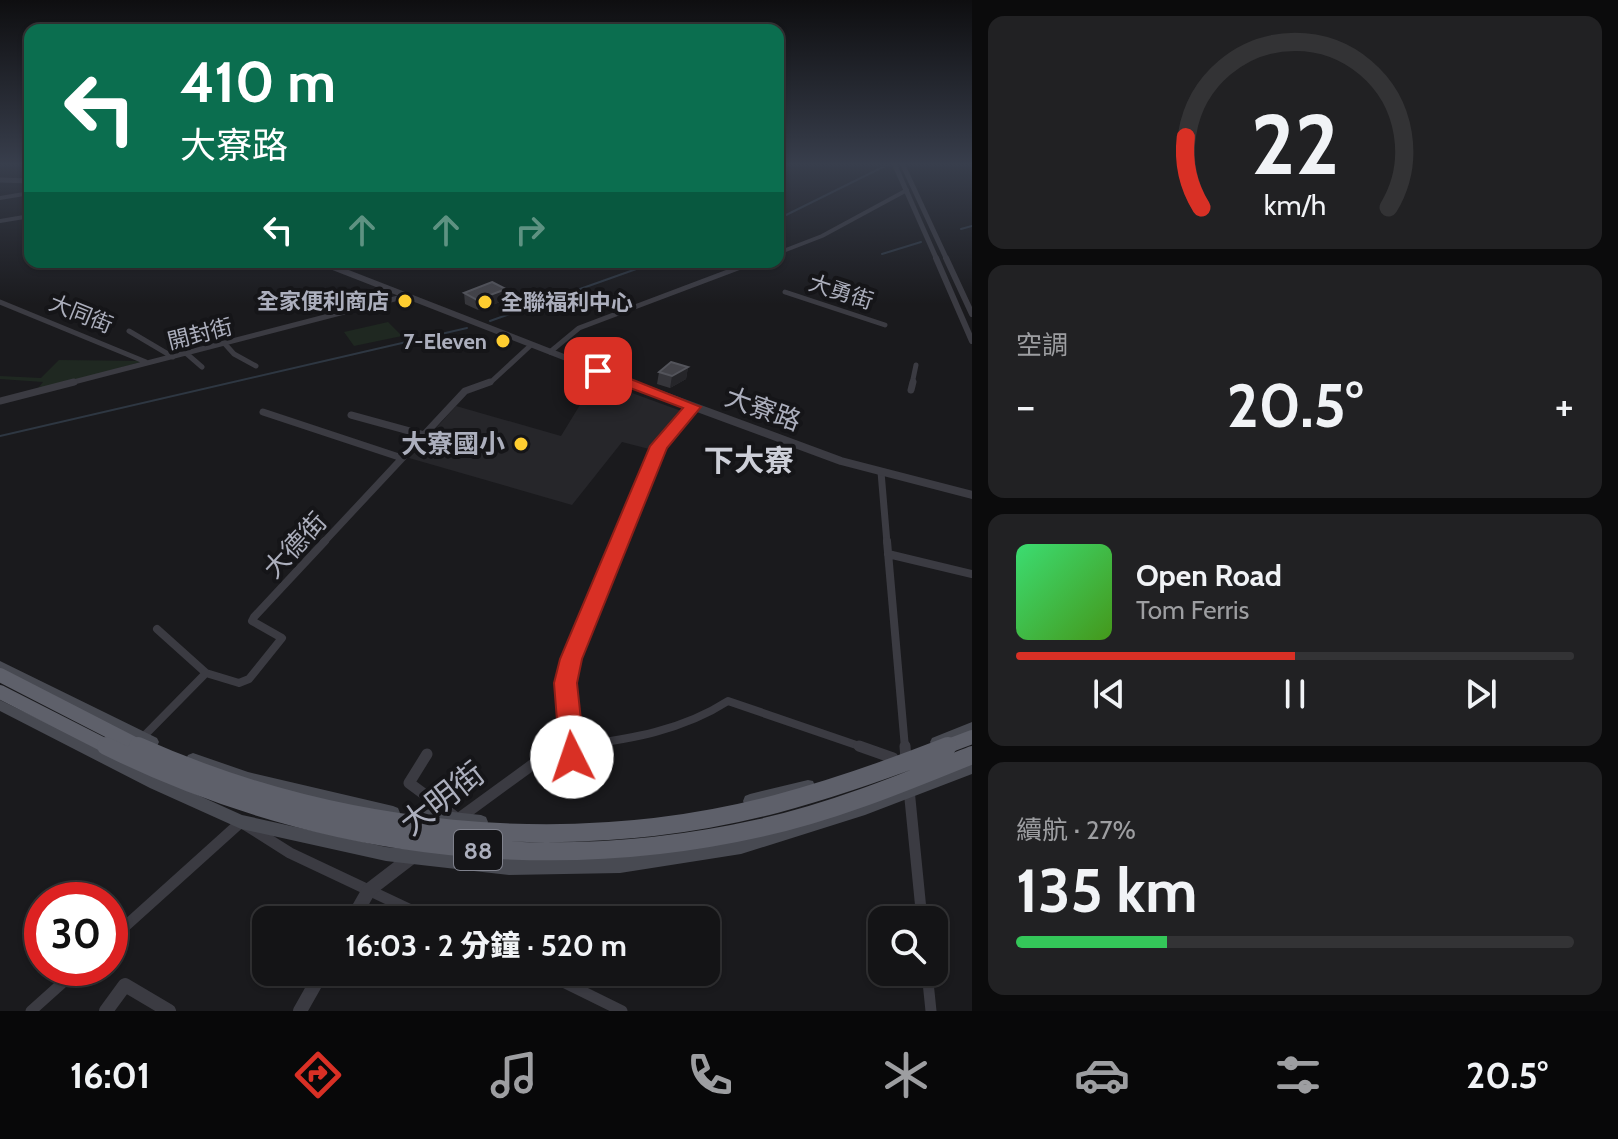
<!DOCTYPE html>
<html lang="zh-TW">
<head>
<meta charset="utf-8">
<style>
	body { margin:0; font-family:Cabin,"Noto Sans TC",sans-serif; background:#212123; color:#f1f3f6; height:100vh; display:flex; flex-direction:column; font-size:30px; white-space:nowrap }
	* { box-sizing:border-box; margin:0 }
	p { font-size:26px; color:#9d9ea1 }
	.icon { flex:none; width:44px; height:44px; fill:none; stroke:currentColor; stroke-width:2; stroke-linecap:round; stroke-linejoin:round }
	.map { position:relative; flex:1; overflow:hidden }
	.sheet { display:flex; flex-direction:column; gap:16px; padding:16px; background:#0b0b0c; width:646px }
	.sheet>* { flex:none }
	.hud { position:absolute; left:24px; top:24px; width:760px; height:244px; border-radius:16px; box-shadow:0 2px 6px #0004,0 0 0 2px #333335; background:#0b6e4f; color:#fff; overflow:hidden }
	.controls { position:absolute; left:868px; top:906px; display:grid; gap:16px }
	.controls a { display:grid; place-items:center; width:80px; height:80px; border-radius:16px; background:#141416; box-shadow:0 2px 6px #0004,0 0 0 2px #333335; font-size:40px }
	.speed { position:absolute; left:24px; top:882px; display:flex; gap:16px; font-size:40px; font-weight:700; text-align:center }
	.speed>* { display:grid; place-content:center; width:104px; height:104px; border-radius:50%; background:#141416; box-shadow:0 2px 6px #0004,0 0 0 2px #333335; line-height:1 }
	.speed .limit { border:12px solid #d22; background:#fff; color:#111 }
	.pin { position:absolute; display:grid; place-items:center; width:68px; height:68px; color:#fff; margin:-34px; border-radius:16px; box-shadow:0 4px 12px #0006 }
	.me { position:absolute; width:88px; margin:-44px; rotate:356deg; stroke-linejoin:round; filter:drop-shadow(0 0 6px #0008) }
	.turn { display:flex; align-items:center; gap:28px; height:168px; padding:0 24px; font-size:36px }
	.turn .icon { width:104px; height:104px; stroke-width:2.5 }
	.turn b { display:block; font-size:56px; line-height:68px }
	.lanes { display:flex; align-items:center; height:76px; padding:0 24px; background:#0003; justify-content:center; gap:40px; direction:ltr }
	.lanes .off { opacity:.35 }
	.big { font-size:60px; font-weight:800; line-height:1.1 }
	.sheet .card { flex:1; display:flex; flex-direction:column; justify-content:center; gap:12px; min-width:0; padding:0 28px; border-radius:16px; background:#212123 }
	.sheet .dial { align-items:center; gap:0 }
	.dial svg { height:208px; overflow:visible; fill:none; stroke:#333335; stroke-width:7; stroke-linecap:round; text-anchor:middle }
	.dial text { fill:#f1f3f6; stroke:none }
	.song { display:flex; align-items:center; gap:24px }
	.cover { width:96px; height:96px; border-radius:12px; background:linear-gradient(135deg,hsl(140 70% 55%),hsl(100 70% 35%)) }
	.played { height:8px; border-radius:4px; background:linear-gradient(90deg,#d93025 50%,#333335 50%) }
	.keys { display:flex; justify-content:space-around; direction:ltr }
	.heat { display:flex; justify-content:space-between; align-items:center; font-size:44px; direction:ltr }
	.charge { height:12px; border-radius:6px; background:linear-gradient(90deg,#34c759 27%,#333335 0) }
	.trip { position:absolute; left:252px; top:906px; width:468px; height:80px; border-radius:16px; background:#141416; box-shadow:0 2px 6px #0004,0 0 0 2px #333335; font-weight:800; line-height:80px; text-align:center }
	.tab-bar { display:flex; height:128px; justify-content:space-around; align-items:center; background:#080809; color:#9d9ea1 }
	.tab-bar .icon { width:56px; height:56px }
	.tab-bar .current { color:#d93025 }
	.tab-bar b { font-size:36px; color:#f1f3f6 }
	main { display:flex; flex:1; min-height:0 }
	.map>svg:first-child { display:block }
	.built { fill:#26262a }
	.green { fill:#1f2821 }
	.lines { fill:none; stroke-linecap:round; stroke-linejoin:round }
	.stream { stroke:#2e3742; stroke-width:2 }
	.minor-far4 { stroke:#3b3b42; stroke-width:4 }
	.minor-far3 { stroke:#3b3b42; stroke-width:5 }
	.minor-far2 { stroke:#3b3b42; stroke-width:7 }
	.minor-far1 { stroke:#3b3b42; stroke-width:8 }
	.minor { stroke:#3b3b42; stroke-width:11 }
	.tertiary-far3 { stroke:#3b3b42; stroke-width:5 }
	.tertiary-far2 { stroke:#3b3b42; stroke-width:6 }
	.tertiary-far1 { stroke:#3b3b42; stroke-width:8 }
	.tertiary { stroke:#3b3b42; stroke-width:14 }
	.secondary { fill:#484a52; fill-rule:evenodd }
	.trunk-bridge-far1 { stroke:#5e606a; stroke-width:14 }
	.trunk-bridge { stroke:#5e606a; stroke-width:18 }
	.wall { fill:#36363b }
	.shaded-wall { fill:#252529 }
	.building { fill:#434349; stroke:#53545b; stroke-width:2 }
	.route { fill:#d93025; stroke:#8d1f18; stroke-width:2 }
	.poi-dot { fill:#fecd30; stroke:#151518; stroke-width:3 }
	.labels { text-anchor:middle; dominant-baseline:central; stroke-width:8; stroke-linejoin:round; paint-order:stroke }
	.far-street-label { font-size:22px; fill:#acafbd; stroke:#151518 }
	.far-poi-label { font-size:22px; font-weight:bold; fill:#acafbd; stroke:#151518; text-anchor:end }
	.shield { fill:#151518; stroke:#7f818c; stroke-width:2 }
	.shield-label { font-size:24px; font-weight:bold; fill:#acafbd }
	.street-label { font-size:26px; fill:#acafbd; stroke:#151518 }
	.poi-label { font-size:26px; font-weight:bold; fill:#acafbd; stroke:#151518; text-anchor:end }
	.quarter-label { font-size:30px; font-weight:bold; fill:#cdcfd8; stroke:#151518 }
	.near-street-label { font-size:32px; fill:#acafbd; stroke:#151518 }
</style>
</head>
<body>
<main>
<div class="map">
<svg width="972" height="1011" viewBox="0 0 972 1011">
	<rect width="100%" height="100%" fill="#1a1a1d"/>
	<path class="built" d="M602,382L684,412L653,450L622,442L572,505L409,458L456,406L561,436L583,400Z"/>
	<path class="green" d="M388,322L402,336L354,346L344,332Z
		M59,360L144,361L35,392L43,382L0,379V376L41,378Z"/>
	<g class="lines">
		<path class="stream" d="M778,219L887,165
			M961,229L972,226
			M882,254L921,242
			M490,321L656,262
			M0,436L467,328"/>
		<path class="minor-far4" d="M0,198L30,193
			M0,221L30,216
			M778,253L822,236L907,190"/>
		<path class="minor-far3" d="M330,266L343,262
			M785,292L885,325
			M0,302L146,362
			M129,331L173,357
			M225,344L234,354L256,366
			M550,352L579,328L754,262
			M187,354L202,367
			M66,384L406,296
			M484,384L492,381L531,345
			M912,384L916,365"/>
		<path class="minor-far2" d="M911,390L913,382
			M0,401L74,382
			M263,412L402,458
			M351,415L424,435
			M881,472L887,543
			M323,543L465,391L490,382
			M619,543L659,446L693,407"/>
		<path class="minor-far1" d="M887,541L905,748
			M888,554L972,574
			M157,629L206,673
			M142,738L206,673L239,683L249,679L282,638L252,621L254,617L325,541
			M572,747C627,739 680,732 728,701L865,748
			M572,748L568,686L571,659L620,541"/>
		<path class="minor" d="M859,746L893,758
			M905,746L906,760
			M572,747L577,746
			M427,754L409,783L458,819L532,765H563L569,762L572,746
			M909,789L922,920
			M110,940L241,822L290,853L432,920
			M543,972L622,1011
			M927,972L931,1011
			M31,1011L79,968"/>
		<path class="tertiary-far3" d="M894,163L937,260
			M902,163L947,260
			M0,180L30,181"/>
		<path class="tertiary-far2" d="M936,258L972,341
			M946,258L972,314
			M320,262L633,384"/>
		<path class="tertiary-far1" d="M627,382L841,461L972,495"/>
		<path class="tertiary" d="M352,920L369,890L412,857
			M106,1011L125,985L169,1011
			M300,1011L322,972"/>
		<path class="secondary" d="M0,661L157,738L159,742L157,746L152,748L147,746L0,672Z
			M0,700L160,778L242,815L386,847L509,859L620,857L741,840L865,801L972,762V774L865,815L741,854L620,873L509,875L386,861L241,829L150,788L0,711Z
			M972,722V734L937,748L932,746L930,742L932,738Z
			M193,753L248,772L393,806L398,808L400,813L398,818L393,820L248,784L188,763L186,759L188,755Z
			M808,780L813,781L815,786L813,791L808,792L750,808L745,806L743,801L745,796L750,794Z
			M425,809L481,815L486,817L488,822L486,827L481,829L425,823L420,821L418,816L420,811Z"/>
		<path class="trunk-bridge-far1" d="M0,675L142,748
			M0,692L110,748
			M943,748L972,737"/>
		<path class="trunk-bridge" d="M106,746C309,846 538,878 760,828C833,812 903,783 972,755
			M138,746C335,834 567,859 776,804C835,788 892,768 948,746"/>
	</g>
	<path class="wall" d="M506,289V300L478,310L465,304L464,293Z
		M688,367L686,379L670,388L657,384L659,372Z"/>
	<path class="shaded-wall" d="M506,289V300L478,310L477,300Z
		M688,367L686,379L670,388L672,376Z"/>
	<path class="building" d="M492,282L506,289L477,300L464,293Z
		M671,362L688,367L672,376L659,372Z"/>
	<linearGradient id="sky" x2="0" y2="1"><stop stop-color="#0e0e10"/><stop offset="0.54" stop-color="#383e4c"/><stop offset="1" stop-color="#383e4c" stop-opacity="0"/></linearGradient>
	<rect width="972" height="304" fill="url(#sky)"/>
	<path class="route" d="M598,366L701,407L667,448L582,659L577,683L585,757L581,765L572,768L563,765L560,757L554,683L560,659L650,446L683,408L593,374L591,371Z"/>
	<g class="poi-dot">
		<circle cx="405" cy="301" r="8"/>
		<circle cx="485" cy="302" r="8"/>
		<circle cx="503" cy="341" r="8"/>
		<circle cx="521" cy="444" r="8"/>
	</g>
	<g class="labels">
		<g class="far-street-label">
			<text transform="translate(841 292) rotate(18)">大勇街</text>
			<text transform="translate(81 314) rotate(22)">大同街</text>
			<text transform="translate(200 334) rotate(-14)">開封街</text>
		</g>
		<g class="far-poi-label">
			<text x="389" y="301">全家便利商店</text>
			<text x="501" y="302" text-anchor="start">全聯福利中心</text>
			<text x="487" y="341">7-Eleven</text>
		</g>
		<rect class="shield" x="454" y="830" width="48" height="40" rx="6"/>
		<g class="shield-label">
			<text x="478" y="850">88</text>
		</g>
		<g class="street-label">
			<text transform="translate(763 409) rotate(20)">大寮路</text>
			<text transform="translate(295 545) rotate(-47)">大德街</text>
		</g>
		<g class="poi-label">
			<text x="505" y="444">大寮國小</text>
		</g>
		<g class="quarter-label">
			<text x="749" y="460">下大寮</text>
		</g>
		<g class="near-street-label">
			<text transform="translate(442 798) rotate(-38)">大明街</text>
		</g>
	</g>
</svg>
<div class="controls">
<a><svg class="icon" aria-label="search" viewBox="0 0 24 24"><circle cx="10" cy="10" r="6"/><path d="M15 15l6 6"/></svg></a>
</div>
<div class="speed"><div class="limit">30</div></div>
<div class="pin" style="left:598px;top:371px;background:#d93025"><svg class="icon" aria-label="arrive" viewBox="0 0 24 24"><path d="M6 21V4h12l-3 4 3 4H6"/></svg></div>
<svg class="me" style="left:572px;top:757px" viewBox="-20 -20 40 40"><circle r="19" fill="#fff"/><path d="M0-13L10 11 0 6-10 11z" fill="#d93025"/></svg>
<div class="trip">16:03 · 2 分鐘 · 520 m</div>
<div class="hud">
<div class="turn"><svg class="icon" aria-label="left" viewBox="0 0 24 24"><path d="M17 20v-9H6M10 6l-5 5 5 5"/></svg><div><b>410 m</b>大寮路</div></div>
<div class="lanes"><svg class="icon" aria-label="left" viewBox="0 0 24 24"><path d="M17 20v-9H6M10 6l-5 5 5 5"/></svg><svg class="icon off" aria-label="ahead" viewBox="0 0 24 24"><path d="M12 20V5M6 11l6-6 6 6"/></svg><svg class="icon off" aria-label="ahead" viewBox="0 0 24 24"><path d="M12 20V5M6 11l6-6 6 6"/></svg><svg class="icon off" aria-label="right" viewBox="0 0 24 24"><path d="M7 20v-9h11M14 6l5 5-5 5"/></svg></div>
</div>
</div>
<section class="sheet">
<div class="card dial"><svg viewBox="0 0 100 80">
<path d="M14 69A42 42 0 1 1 86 69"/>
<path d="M14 69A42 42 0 0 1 8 42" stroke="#d93025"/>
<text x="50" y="56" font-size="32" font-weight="700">22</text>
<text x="50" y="72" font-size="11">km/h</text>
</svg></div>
<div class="card"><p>空調</p>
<div class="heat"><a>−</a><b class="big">20.5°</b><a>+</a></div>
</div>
<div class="card">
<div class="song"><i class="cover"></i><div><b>Open Road</b><p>Tom Ferris</p></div></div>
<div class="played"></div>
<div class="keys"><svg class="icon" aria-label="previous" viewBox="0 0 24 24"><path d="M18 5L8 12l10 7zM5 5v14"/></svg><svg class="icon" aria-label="pause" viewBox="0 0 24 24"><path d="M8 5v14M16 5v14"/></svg><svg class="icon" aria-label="next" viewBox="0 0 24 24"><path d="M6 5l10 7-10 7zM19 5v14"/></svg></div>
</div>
<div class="card"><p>續航 · 27%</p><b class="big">135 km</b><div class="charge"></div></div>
</section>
</main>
<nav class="tab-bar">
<b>16:01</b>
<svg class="icon current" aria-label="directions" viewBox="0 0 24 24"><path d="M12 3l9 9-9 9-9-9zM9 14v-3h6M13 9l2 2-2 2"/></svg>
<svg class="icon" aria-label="music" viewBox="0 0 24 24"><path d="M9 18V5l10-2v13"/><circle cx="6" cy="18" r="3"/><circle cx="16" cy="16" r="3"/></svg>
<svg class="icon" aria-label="phone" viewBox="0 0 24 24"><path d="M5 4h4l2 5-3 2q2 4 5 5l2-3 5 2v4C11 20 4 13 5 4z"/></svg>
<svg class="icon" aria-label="climate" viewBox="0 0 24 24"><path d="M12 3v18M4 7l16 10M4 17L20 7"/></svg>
<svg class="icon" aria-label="car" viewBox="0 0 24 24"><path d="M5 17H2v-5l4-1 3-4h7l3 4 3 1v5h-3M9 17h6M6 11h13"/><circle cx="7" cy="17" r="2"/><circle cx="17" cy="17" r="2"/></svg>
<svg class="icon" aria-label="filters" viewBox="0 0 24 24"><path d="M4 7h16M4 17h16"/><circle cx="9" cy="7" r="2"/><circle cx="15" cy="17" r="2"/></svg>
<b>20.5°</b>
</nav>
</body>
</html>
